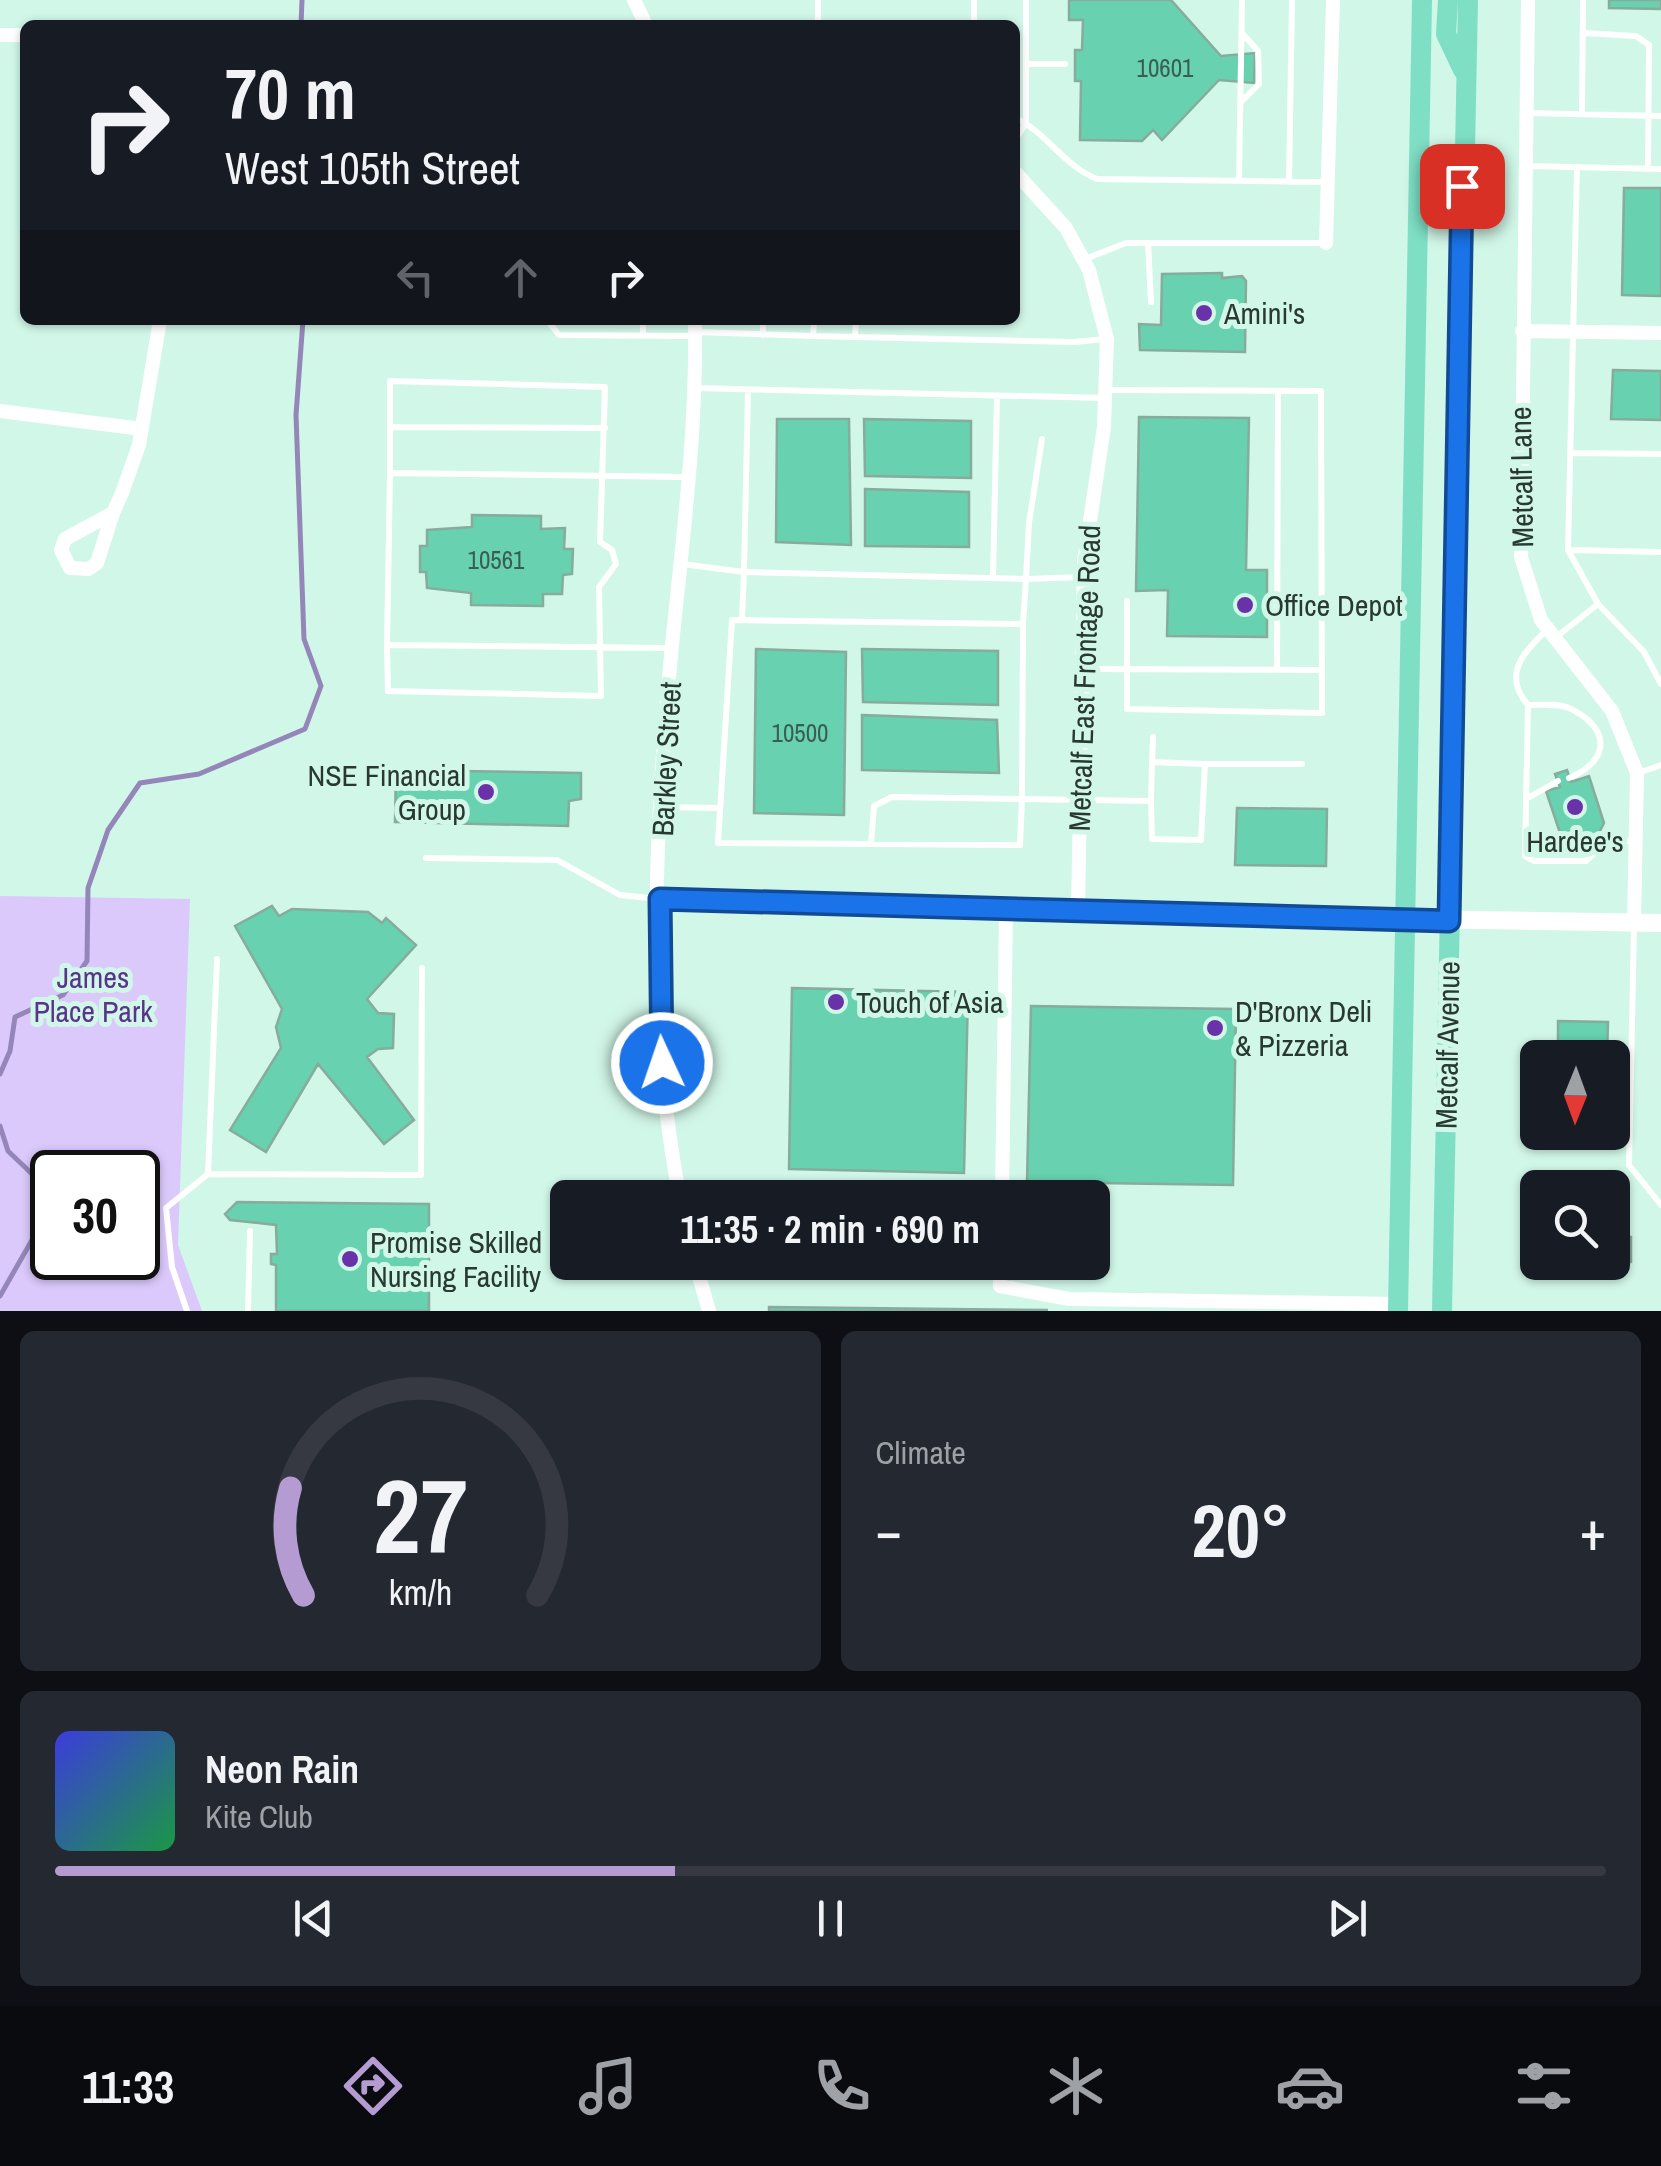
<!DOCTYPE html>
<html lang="en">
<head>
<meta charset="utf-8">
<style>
	body { margin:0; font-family:"Archivo Narrow",sans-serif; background:#242831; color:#f1f3f6; height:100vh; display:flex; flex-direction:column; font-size:38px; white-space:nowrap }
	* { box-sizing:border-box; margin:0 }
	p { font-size:32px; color:#9ea1a6 }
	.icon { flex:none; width:55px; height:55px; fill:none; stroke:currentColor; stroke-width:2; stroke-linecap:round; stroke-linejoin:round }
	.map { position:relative; height:1311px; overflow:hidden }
	.sheet { display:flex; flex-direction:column; gap:20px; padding:20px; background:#0d0f14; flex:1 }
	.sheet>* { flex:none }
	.banner { position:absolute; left:20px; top:20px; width:1000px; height:305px; border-radius:15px; box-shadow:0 2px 8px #0004; background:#171b24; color:#f1f3f6; overflow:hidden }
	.needle { width:65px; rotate:181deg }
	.buttons { position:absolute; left:1520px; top:1040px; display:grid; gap:20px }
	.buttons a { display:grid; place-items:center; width:110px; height:110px; border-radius:15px; background:#171b24; box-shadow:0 2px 8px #0004; font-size:50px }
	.speed { position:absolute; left:30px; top:1150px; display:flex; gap:20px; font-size:50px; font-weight:700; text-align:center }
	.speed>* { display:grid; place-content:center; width:130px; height:130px; border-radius:50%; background:#171b24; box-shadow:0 2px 8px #0004; line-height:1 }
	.speed .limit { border:5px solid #111; border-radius:15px; background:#fff; color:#111 }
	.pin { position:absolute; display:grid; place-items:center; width:85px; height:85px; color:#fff; margin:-42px; border-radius:20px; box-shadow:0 5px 15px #0006 }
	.me { position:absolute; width:110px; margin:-55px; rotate:357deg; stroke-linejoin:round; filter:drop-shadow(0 0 8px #0008) }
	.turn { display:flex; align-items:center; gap:35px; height:210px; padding:0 40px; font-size:45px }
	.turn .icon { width:130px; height:130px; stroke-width:2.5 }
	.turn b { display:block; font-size:70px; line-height:85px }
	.lanes { display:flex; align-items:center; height:95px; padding:0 40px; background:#0003; justify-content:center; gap:50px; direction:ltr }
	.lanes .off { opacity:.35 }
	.big { font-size:75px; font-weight:700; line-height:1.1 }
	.sheet .widget { flex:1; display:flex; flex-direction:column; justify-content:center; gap:15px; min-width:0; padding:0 35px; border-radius:15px; background:#242831 }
	.sheet .dial { align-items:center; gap:0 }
	.dial svg { height:260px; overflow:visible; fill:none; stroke:#363941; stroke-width:7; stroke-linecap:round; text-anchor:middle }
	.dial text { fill:#f1f3f6; stroke:none }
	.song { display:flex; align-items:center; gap:30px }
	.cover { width:120px; height:120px; border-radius:15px; background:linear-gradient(135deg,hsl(240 70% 55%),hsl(140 70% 35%)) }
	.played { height:10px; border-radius:5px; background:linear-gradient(90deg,#b49cd3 40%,#363941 40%) }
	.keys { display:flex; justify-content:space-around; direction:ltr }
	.heat { display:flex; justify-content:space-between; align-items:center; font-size:55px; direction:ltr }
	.sheet .tiles { flex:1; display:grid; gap:20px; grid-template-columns:1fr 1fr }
	.widget:last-child { grid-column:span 2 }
	.trip { position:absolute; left:550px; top:1180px; width:560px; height:100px; border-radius:15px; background:#171b24; box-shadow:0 2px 8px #0004; font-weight:700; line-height:100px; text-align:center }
	.dock { display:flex; height:160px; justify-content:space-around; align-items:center; background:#090b0e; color:#9ea1a6 }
	.dock .icon { width:70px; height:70px }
	.dock .selected { color:#b49cd3 }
	.dock b { font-size:45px; color:#f1f3f6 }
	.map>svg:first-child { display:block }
	.green { fill:#dbc9fc; fill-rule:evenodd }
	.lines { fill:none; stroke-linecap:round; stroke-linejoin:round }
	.stream { stroke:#9586b9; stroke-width:5 }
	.building { fill:#68d1af; stroke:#87ab9d; stroke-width:2.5 }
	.service { stroke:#fff; stroke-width:6 }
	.minor { stroke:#fff; stroke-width:14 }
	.tertiary { stroke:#fff; stroke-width:18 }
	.primary { stroke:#7fdfc5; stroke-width:20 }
	.route-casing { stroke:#114b97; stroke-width:25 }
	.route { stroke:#1a73e8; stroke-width:18 }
	.poi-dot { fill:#6a32a9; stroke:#d1f7e8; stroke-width:4 }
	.labels { text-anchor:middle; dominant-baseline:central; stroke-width:10; stroke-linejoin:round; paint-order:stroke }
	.number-label { font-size:25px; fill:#395e51 }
	.poi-label { font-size:30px; fill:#293832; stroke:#d1f7e8; text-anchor:start }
	.street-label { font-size:30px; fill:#293832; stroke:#d1f7e8 }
	.park-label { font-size:30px; fill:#5a338a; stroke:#d1f7e8 }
</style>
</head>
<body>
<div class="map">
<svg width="1661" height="1311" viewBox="0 0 1661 1311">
	<rect width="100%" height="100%" fill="#d1f7e8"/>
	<path class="green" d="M0,896L190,899L178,1245L202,1311H0ZM52,1172H138V1258H52Z"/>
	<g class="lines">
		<path class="stream" d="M301,25L302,0
			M0,1074L10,1051L15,1017L63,995L87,961L88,888L108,830L140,783L199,774L305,729L321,686L304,639L296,415L303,320
			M0,1126L8,1151L51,1192L36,1233L0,1296"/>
	</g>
	<path class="building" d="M1069,0H1171L1221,56L1255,53L1254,83L1219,80L1162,140L1153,130L1142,141L1080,140L1081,81H1075V50H1082L1083,20H1069Z
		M1609,0H1661V9L1609,8Z
		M1624,188H1661V296L1622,295Z
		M1222,273V278L1242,276L1246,281L1245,352L1140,350L1139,324L1161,325L1162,274Z
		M1613,370L1661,371V420L1611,419Z
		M1139,417L1249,418L1246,570H1267V637L1167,636L1168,590L1136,591Z
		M777,419H849L851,545L776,542Z
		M864,419L971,421V478L865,476Z
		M865,489L969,492V547L865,546Z
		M472,515L541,516V529L565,528L564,549H573L572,574L563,575L562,594H543V606L471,605V593L427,588L426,572H420V546H427V530L472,527Z
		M756,649L846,652L844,815L754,813Z
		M862,649L998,651V705L863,702Z
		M862,715L997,720L999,773L862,770Z
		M396,770L581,773V799L569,801L568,826L395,822Z
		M1567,770L1571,782L1589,776L1604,823L1598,835L1564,845L1546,791L1560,787L1555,774Z
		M1237,808L1327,809L1326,866L1235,865Z
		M272,906L279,916L292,909L368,912L382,923L386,918L416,945L367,999L378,1013L394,1014L393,1048L378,1049L367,1057L414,1120L384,1144L318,1064L266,1152L230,1130L281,1048L276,1027L282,1009L235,926Z
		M792,988L968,992L964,1173L789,1169Z
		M1031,1006L1236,1009L1233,1185L1027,1182Z
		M1558,1021L1608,1022L1607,1058H1558Z
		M237,1202L429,1204V1311H276V1265L271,1264V1254H277L276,1225L230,1220L225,1214Z
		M1612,1237H1631V1262L1612,1261Z
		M769,1307L1048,1310L769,1311Z"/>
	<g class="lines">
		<path class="service" d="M974,0V25
			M818,25V0
			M1583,33L1636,36L1649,45L1648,169
			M1026,64H1065
			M1241,102L1259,84L1258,51L1242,33
			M1527,113L1661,116
			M1582,114L1583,0
			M1015,118C1047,132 1061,164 1097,179L1328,182
			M1015,140L1026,123V0
			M1526,166L1661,169
			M1577,167L1568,550L1598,604L1644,652L1661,684
			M1239,181L1242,0
			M1289,182L1292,0
			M1148,243L1151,302
			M1085,259L1126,243H1324
			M547,320L559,335L693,336
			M643,320V336
			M763,320V335
			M696,332L813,336L814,320
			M813,336L1074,342L1106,339
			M855,336L856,320
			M695,388L1103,398
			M748,390L744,572L1026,579L1029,523L1042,439
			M1108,390L1321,391L1322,713L1127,709V601
			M390,427L605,428
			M1572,453L1661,454
			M1569,550L1661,552
			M682,564L744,572L742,620
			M993,578L997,396
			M1023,624L1026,579L1083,577
			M1547,630C1523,652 1502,675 1528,705L1525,856L1534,861H1586L1604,844L1636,840
			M1555,638L1598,604
			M387,645L388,691L601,696L599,587L616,564L612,550L600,542L605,387L390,381V473
			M670,648L387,645L390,473L687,477
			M1084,669L1322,670
			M1277,670L1278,391
			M1528,705C1541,705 1558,703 1569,708C1610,727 1612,760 1569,778
			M1152,762L1153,737
			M1205,764H1302
			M1638,773L1661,765
			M1526,799L1558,781
			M662,807L720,808
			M871,844L874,806L892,797L1022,799L1023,624L732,620L718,843L1020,845L1022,799L1151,801L1152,839L1201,840L1205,764L1152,762L1151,801
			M426,858L557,860L620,895L659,899
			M1634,928L1629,1165L1661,1205
			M208,1174L217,959
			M187,1311L172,1267L166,1208L208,1174L421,1175L422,968
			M248,1311L250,1231"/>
		<path class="minor" d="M634,0L646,25
			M1528,0L1521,557L1541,620L1612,711L1637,773L1634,922
			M0,35H25
			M1015,172L1066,228L1089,270L1107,339L1104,427L1084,561L1078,913
			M1326,243L1333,0
			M1522,331L1661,333
			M0,411L142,429
			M113,513L97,563L89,569L70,568L61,550L65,539L113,513L122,493L139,445L160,320
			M680,1198C645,1021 655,823 672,645C683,537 697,429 695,320
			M1002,1198L1006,911
			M695,1262L709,1311
			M1001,1262L1000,1286L1069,1299L1398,1304"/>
		<path class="tertiary" d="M660,899L939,904L1030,913L1661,923"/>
		<path class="primary" d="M1448,0L1446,34L1463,70
			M1398,1311L1422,0
			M1442,1311L1468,0"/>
	</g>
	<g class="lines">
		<g class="route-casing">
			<path id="route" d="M662,1063L660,899L1449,921L1462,186"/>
		</g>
		<use href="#route" class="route"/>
	</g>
	<g class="poi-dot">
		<circle cx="1204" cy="313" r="10"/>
		<circle cx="1245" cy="605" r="10"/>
		<circle cx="486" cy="792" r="10"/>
		<circle cx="1575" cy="807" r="10"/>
		<circle cx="836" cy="1002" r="10"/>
		<circle cx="1215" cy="1028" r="10"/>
		<circle cx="350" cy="1259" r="10"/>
	</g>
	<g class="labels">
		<g class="number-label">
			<text x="1165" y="68">10601</text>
			<text x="496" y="560">10561</text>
			<text x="800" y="733">10500</text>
		</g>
		<g class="poi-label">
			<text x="1224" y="313">Amini's</text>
			<text x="1265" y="605">Office Depot</text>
			<text x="466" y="775" text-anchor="end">NSE Financial<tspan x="466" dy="34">Group</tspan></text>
			<text x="1575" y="841" text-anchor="middle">Hardee's</text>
			<text x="856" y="1002">Touch of Asia</text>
			<text x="1235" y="1011">D'Bronx Deli<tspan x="1235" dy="34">&amp; Pizzeria</tspan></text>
			<text x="370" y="1242">Promise Skilled<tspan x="370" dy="34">Nursing Facility</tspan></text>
		</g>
		<g class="street-label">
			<text transform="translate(1521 477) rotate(-91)">Metcalf Lane</text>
			<text transform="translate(1084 678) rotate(-88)">Metcalf East Frontage Road</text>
			<text transform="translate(666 759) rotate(-87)">Barkley Street</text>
			<text transform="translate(1447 1045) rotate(-89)">Metcalf Avenue</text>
		</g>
		<g class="park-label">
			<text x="93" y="977">James<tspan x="93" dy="34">Place Park</tspan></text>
		</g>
	</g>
</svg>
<div class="buttons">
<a><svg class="needle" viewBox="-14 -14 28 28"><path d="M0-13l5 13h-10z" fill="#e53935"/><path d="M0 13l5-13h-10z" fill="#9ea1a6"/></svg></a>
<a><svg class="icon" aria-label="search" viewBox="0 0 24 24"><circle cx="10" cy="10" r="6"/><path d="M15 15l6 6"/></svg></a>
</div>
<div class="speed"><div class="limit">30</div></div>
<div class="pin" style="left:1462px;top:186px;background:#d93025"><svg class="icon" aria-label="arrive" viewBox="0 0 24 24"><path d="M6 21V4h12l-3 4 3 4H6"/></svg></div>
<svg class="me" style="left:662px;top:1063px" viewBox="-20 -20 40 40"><circle r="17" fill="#1a73e8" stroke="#fff" stroke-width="3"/><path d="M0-11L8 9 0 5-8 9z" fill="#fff"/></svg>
<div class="trip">11:35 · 2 min · 690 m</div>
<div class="banner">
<div class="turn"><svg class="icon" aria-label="right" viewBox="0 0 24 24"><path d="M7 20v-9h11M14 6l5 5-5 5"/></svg><div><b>70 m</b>West 105th Street</div></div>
<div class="lanes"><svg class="icon off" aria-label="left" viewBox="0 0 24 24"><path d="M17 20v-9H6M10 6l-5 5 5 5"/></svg><svg class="icon off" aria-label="ahead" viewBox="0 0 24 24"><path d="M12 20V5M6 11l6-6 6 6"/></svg><svg class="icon" aria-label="right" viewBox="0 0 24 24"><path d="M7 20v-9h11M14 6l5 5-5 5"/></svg></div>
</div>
</div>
<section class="sheet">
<div class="tiles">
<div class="widget dial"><svg viewBox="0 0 100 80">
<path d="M14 69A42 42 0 1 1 86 69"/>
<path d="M14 69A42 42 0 0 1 10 36" stroke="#b49cd3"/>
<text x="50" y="56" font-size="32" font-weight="700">27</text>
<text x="50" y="72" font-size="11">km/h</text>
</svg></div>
<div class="widget"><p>Climate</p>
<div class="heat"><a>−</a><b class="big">20°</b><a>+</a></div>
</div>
<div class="widget">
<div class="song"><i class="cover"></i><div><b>Neon Rain</b><p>Kite Club</p></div></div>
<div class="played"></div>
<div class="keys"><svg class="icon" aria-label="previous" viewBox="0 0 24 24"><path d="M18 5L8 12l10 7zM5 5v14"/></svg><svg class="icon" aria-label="pause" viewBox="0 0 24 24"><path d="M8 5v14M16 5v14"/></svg><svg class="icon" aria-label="next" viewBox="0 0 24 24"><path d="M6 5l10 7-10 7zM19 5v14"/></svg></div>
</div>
</div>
</section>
<nav class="dock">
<b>11:33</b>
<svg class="icon selected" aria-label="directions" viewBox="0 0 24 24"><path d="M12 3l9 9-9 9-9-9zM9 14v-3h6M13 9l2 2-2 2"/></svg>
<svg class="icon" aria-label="music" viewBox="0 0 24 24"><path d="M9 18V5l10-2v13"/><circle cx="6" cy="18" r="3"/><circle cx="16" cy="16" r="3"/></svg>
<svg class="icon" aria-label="phone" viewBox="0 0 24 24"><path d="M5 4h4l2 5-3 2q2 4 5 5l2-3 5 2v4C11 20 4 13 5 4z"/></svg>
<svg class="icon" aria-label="climate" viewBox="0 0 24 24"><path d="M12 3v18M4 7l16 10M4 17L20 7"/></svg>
<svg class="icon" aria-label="car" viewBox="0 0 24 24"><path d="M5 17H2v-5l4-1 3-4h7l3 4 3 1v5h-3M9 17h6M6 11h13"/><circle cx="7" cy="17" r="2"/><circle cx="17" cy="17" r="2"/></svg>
<svg class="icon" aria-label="filters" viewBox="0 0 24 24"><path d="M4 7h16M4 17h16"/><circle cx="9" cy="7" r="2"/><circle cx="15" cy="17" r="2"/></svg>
</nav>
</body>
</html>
